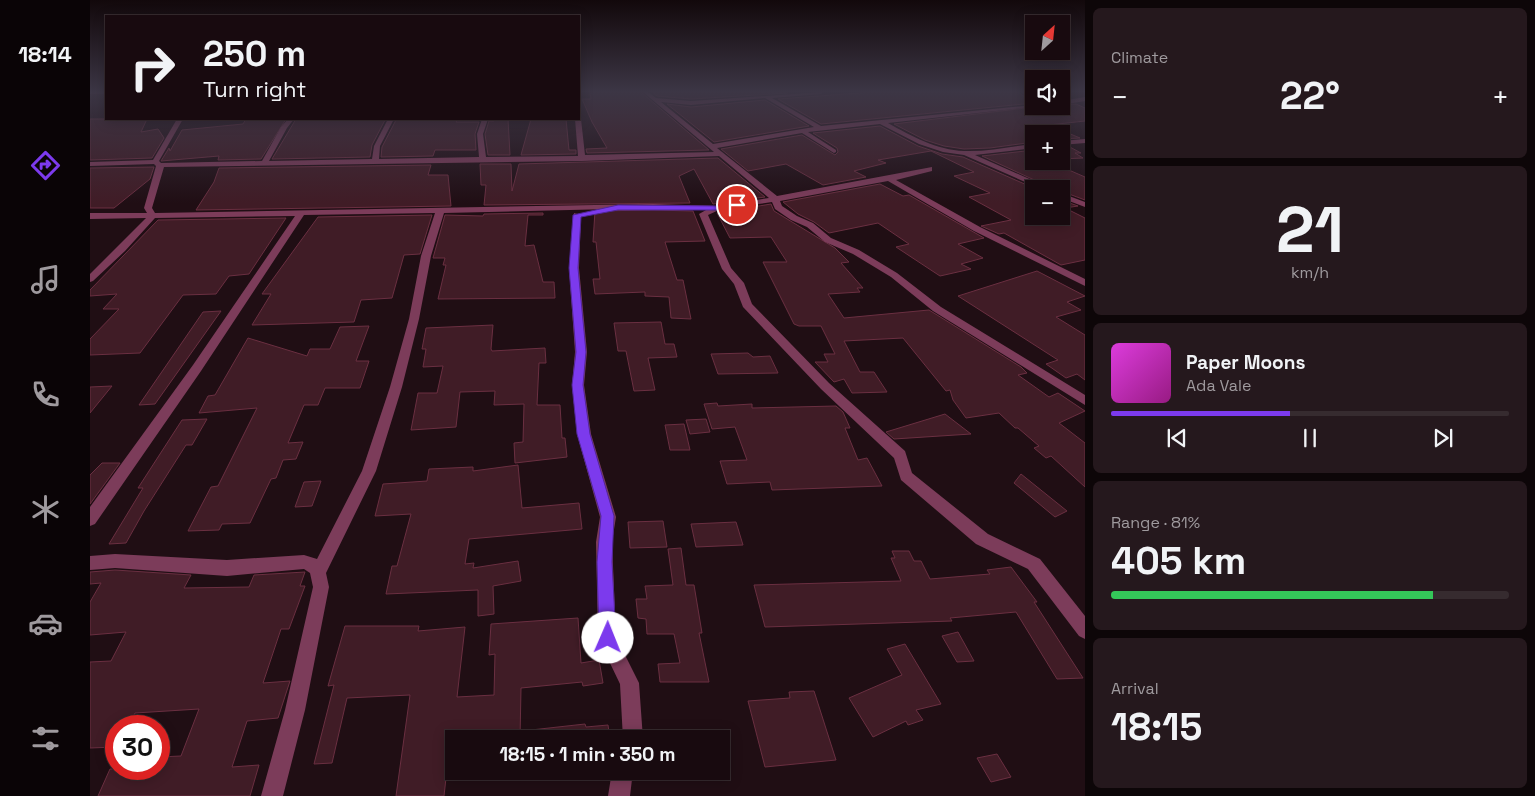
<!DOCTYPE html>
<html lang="en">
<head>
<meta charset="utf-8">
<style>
	body { margin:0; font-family:"Space Grotesk",sans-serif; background:#25181d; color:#f1f3f6; height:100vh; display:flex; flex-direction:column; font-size:19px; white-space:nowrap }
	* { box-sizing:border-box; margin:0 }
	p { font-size:16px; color:#9f9a9e }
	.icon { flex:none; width:28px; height:28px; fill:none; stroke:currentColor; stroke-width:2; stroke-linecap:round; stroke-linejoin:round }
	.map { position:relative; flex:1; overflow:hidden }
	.panel { display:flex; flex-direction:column; gap:8px; padding:8px; background:#0d0608; width:450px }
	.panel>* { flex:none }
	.top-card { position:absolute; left:15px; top:15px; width:475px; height:105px; border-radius:0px; box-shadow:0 2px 12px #0003,0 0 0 1px #362b2f; background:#180a0f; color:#f1f3f6; overflow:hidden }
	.needle { width:32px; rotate:27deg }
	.buttons { position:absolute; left:935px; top:15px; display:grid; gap:10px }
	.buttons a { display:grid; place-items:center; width:45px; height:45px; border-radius:0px; background:#180a0f; box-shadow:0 2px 12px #0003,0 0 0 1px #362b2f; font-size:25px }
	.speed { position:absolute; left:15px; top:715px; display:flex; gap:10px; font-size:25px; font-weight:700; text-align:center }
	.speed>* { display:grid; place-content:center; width:65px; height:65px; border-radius:50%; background:#180a0f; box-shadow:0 2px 12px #0003,0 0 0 1px #362b2f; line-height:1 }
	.speed .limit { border:8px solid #d22; background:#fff; color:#111 }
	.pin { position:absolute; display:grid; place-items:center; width:42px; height:42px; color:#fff; margin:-21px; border:2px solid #fff; border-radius:50%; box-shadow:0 1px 5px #0007 }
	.me { position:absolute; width:55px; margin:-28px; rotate:1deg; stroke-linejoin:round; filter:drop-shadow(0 0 4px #0008) }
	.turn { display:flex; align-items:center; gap:18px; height:105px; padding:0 15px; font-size:22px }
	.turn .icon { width:65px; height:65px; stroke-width:2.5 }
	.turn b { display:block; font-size:35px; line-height:42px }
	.big { font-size:38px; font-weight:700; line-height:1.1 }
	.panel .tile { flex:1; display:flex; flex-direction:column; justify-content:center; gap:8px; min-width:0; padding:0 18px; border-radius:8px; background:#25181d }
	.panel .dial { align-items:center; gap:0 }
	.dial b { font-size:65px; line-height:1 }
	.song { display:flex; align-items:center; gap:15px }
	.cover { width:60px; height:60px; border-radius:8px; background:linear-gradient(135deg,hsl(300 70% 55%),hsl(310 70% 35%)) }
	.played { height:5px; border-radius:2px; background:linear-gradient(90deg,#7c3aed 45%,#362b2f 45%) }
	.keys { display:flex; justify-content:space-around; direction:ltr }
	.heat { display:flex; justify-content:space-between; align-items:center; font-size:28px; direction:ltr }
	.charge { height:8px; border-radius:4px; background:linear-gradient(90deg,#34c759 81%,#362b2f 0) }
	.trip { position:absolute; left:355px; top:730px; width:285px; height:50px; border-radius:0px; background:#180a0f; box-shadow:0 2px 12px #0003,0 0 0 1px #362b2f; font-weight:700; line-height:50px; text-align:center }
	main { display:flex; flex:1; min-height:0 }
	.dock { display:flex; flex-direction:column; width:90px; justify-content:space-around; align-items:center; background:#0a0406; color:#9f9a9e }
	.dock .icon { width:35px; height:35px }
	.dock .active { color:#7c3aed }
	.dock b { font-size:22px; color:#f1f3f6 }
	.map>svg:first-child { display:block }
	.building { fill:#401c26; stroke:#6a2f41 }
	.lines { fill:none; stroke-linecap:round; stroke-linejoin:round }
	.minor { fill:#7c3c5a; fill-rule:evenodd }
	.route { fill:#7c3aed; stroke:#51269a }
</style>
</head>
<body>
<main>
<nav class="dock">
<b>18:14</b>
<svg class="icon active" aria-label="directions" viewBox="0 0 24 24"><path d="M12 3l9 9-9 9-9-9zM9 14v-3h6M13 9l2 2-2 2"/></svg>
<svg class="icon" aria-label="music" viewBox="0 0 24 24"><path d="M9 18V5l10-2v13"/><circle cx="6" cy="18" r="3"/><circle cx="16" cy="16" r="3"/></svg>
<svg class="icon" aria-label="phone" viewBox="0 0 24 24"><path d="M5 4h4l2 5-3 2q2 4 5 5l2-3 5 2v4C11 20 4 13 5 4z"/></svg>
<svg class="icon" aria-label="climate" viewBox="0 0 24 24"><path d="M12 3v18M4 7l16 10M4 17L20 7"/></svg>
<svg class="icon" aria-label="car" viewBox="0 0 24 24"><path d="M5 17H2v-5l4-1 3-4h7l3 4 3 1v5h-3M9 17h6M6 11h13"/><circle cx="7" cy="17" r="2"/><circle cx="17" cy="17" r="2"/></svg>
<svg class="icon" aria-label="filters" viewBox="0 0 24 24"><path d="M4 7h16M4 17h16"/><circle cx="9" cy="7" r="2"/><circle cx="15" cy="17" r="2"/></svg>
</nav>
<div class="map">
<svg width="995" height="796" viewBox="0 0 995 796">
	<rect width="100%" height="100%" fill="#200e14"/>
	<path class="building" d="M508,92H551L619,150L497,153L496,149L517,148L502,122L492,99H501L500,93Z
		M562,92H696L698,93L601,99L567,96Z
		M783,92H929L931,95L944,99V103L731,124L688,99Z
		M675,100L719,126L624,142L577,104L601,107Z
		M986,104L995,108V121L959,125L990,138L971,139V134H944V142L900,148L874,149L854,146L835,140L804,124L952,106Z
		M0,119H57L51,132L68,129L74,138L62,158L0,160Z
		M156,119H196L171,159L128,160L129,156L71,161L79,148L80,151L92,130L153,124Z
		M206,119H283L295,120L282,145L280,157L182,159Z
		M368,119L366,122H389L385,134L386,150H345L343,156L291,157L292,147L306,120Z
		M404,119H418L420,155H398L395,134L399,121H404Z
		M441,119H476L479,150H486V154L431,155Z
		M790,126L828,146L852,154L873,157L946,189H944V216H971V200L988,206L975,208L995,218V260L971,265L914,233L909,234L891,226L921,220L879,197L900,193L864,176L884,172L841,151L788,160L796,163L764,171L776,177L733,185L696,164L658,171L631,149L712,135L745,155L748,152L747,148L723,133Z
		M978,146L991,153H985L993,158L971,159V147Z
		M944,150V161H958L995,177V200L971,191V189H964L892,156Z
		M628,158L675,197L623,204L604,169L589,176L600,203L394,205L396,185H391L390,164H421L422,191L429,164Z
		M341,165L338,175H358L361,206L106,210L124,182L129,168Z
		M64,167L60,179L24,208H0V168Z
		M790,184L813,196L819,195L894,238L868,244L893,258L871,264L881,269L850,276L806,247L819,244L788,223L739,233L724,222L708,214L693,202Z
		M681,204L684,211L745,248L759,262L751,263L773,288H767L770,292L738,294L754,318L839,310L931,367L937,373L928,375L959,397L968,393L995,411L969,423L995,443V487L961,456L956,458L944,448L949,446L928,428H925L909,413L876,418L863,400L860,390L856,391L813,338L754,341L770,372H784L797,392L762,393L754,379L744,382L725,362H738L734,354H745L731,326H709L704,324L673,262H697L681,237L640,238L627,213Z
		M563,210L603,211L615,241L575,242L587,280H593L601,319L581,318L579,297L555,296V292L505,294L503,279H510L506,242H503L505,211Z
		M453,213V215H438L435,246L444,245L453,282H464L465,298L348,299L356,265H353L355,258H343L355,215L393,216L394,214Z
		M342,215L330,254L314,255L302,298L271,300L264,322L162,325L181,294H172L228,217Z
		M196,218L159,274L139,276L126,294L93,295L50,353L0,355V339L29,309H13L27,294L0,296V290L68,220Z
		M947,271L995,296L977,302L991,310L966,317L995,335V380L987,374L976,378L956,364L968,360L868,296Z
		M131,311L65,404L49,405L113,312Z
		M571,322L575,344H584L587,357L558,358L565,390L544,391L536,351H528L524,323Z
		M403,325L401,349L402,351L455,348L456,363H449L447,405H470L472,438H475L477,457L425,463L424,443L433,442L434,404L404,405L405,391L370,392L366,427L321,430L328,393H347L353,366L333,367L336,349H332L336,328Z
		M279,326L266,361H279L270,388H235L228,405H214L198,443L213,442L206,459L193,460L186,478L181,479L160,523L132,524L129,530L98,531L121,487L128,486L167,408L109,413L118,396L125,395L158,338L217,356L220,349H240L250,327Z
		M658,353L663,357L680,356L688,373L628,374L621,354Z
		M22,386L0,413V387Z
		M627,403L628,406L662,404V408L746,406L753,412L760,428H755L768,460L777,458L792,486L682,490L680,482L637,484L630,461L657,460L645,427L622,429L614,404Z
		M855,414L881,434L804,439L796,432Z
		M117,419L102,445H96L54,511L36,543L19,544L53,488H48L92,420Z
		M616,419L620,432L600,434L596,420Z
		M594,424L600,450H580L575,425Z
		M12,463H30L0,504V475Z
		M428,465L432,508L489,503L492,529L379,539L375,564L384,563L383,568L428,561L431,581L403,586L404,614L388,616V590L296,594L302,566H307L321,514L285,516L293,484L337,481L339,469L383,467V471Z
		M931,474L977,511L965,517L924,483Z
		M231,481L222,506L205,507L214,482Z
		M573,521L577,547L540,548L538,522Z
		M646,522L653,545L606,547L601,524Z
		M591,548L596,585H604L612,633H609L619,682H570L568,664L590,663L584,634H557L556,619L548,618L546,599H557L555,586L583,585L578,549Z
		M802,551H819L824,561H831L840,579L900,574L897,570L921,567L947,602H944L993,678L967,679L926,612L860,618L862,621L675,627L664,585L811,581L801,558H805Z
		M25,570L101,575L94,588L159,587L164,575L215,572L210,586H215L199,629H191L173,683L200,681L188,718L157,721L142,767L169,765L160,796H8L20,769H69V757L91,756L109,709L45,713L39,726H26V747L0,748V662L21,661L36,632L0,635V602L11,583L0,584V572Z
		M488,618L491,663L509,660L513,683L493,686L492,682L431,688L430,739H363L359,777L356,778L354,796H306L320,695L257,698L242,763L224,764L244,685L238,686L255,626H329L328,631L375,627L367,697L404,695L405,654L399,655L401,624Z
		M868,632L884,661L867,662L852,636Z
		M815,644L851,704L826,710L833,720L818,725L816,721L783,737L759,698L812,675L797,649Z
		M724,691L746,760L675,767L658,701L700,698L699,692Z
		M495,724L496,727L518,725L520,739H442L441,730Z
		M907,754L921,777L901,782L887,758Z"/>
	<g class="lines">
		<path class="minor" d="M0,92H16V94H0Z
			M553,92H558L566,98L601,101L733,92L731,94L682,98L731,126L944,105V106H950L798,123C821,136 847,150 874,151C897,152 921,146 944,144V148L885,155L962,189H951L874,155L853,152L829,144L790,124L718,132L746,150V152L744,153L712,133L627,148L687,196L842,167V171L806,180L890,227L995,279V286L884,231L798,181L690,201L692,206L707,216L723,223L741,238L769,250L807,273L851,307L995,395V405L843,311L801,277L763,254L735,242L717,227L701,220L685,209L682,202L629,210L618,215L641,268L654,283L662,304L739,383L815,451L822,473L898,534L950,559L995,616V639L989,636L938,569L886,544L811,480L804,458L731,389L653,307L644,284L632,269L609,214L616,210L563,208L354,213L341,256L329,319L312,387L286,471L236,573L239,587L215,710L193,796H171L195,710L223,587L220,573L214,569L137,576L25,568L0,570V556L25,554L137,560L214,555L227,559L272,471L300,387L319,319L331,256L345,213L214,215L111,371L5,524L0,526V507L103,365L205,216L65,218L35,251L3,281L0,282V274L56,218L0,219V213H57L54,208L66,166L64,164L0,166V162L63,160L87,119H93L69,161L71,163L172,161L191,127L198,119H204L197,128L179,161L282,159L284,146L298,119H304L290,146L289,159L389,157L387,134L392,119H398L393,134L396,157L488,156L485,119L489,117L491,119L495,155L624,152ZM675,98L724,127L623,144L571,102L601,105ZM629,156L679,198L628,206L563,204L65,213L62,208L74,167L492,161Z
			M931,92L944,93V97L932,93Z
			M995,97V101L971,105V101Z
			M995,139V143L971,145V141Z
			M971,193L995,202V207L971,198Z
			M484,213L491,215L489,268L497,352L494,385L501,434L526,517L522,542L526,637L549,683L553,739H533L530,684L508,638L506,542L510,517L487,434L482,385L485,352L479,268Z
			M522,771H543L540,796H518Z"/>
	</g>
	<linearGradient id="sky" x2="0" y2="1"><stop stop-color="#12080b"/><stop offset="0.45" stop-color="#3c3645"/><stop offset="1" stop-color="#3c3645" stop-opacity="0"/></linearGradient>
	<rect width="995" height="203" fill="url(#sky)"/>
	<path class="route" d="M647,203H650V207L628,210H528L491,217L488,268L496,352L493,385L500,434L524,516L522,562L526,638L523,644L518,646L512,644L509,638L507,562L511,516L487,434L482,385L486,352L479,268L483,215L528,205L628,206Z"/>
</svg>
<div class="buttons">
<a><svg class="needle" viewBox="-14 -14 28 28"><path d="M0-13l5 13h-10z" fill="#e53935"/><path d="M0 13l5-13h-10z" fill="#9f9a9e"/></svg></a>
<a><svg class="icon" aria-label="sound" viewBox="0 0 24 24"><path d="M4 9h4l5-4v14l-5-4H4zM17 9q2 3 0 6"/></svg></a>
<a>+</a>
<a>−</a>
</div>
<div class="speed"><div class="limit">30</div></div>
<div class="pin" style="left:647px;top:205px;background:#d93025"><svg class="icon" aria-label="arrive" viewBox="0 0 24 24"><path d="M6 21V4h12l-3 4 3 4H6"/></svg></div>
<svg class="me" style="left:518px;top:638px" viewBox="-20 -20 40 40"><circle r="19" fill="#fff"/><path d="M0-13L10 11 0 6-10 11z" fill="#7c3aed"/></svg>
<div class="trip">18:15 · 1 min · 350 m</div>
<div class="top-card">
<div class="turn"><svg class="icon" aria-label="right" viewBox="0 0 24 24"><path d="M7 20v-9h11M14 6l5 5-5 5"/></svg><div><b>250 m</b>Turn right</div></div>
</div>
</div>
<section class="panel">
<div class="tile"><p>Climate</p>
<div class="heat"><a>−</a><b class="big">22°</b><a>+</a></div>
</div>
<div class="tile dial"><b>21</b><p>km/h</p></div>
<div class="tile">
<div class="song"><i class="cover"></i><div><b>Paper Moons</b><p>Ada Vale</p></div></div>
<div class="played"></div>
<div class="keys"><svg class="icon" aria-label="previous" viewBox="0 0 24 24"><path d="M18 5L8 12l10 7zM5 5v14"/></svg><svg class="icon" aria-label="pause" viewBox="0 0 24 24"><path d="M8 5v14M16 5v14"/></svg><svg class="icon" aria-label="next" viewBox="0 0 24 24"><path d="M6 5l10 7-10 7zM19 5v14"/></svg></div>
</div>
<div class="tile"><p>Range · 81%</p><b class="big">405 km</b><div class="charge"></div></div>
<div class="tile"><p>Arrival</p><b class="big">18:15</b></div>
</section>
</main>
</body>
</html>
